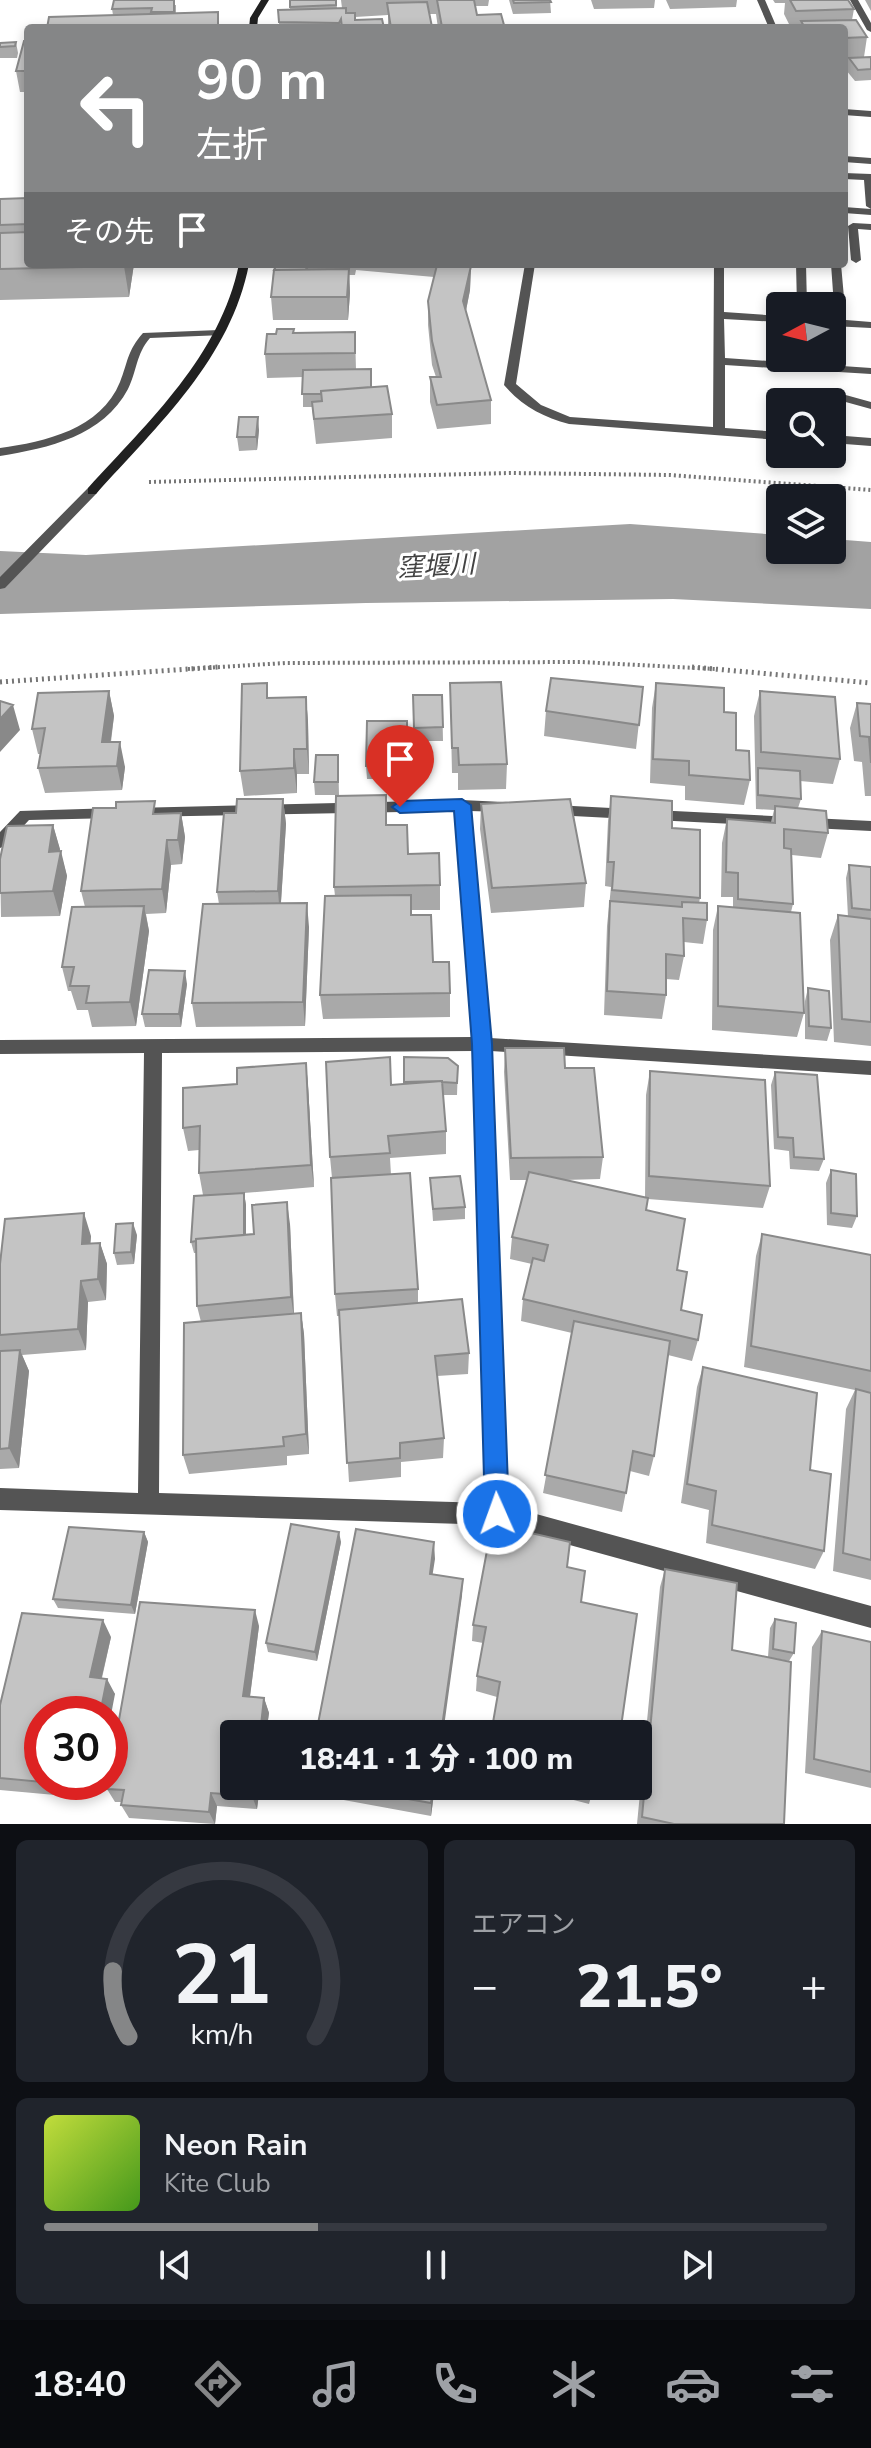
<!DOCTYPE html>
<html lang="ja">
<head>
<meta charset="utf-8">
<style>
	body { margin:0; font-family:"Nunito Sans","Noto Sans JP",sans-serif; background:#20242c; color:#f1f3f6; height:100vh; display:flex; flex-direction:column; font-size:30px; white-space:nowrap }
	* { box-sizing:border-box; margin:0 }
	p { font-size:26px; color:#9ea1a6 }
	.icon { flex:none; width:44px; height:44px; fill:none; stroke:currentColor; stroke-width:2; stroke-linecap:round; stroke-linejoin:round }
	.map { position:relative; height:1824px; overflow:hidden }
	.details { display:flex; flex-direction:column; gap:16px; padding:16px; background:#0d0f14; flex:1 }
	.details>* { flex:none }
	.banner { position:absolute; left:24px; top:24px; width:824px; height:244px; border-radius:8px; box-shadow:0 4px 12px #0003; background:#858687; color:#fff; overflow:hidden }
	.needle { width:52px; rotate:263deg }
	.buttons { position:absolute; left:766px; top:292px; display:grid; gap:16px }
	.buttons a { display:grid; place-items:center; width:80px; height:80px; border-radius:8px; background:#171b24; box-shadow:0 4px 12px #0003; font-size:40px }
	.speed { position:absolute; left:24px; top:1696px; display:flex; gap:16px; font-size:40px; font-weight:700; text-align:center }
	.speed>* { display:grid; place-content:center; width:104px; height:104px; border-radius:50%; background:#171b24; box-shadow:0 4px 12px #0003; line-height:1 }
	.speed .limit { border:12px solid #d22; background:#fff; color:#111 }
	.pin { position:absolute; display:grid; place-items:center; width:68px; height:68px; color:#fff; margin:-82px -34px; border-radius:50% 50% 50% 0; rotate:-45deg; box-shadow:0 0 8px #0007 }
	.pin .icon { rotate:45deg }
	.me { position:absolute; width:88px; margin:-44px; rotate:358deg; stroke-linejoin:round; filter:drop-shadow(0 0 6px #0008) }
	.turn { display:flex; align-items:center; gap:28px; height:168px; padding:0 40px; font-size:36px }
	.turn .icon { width:104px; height:104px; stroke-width:2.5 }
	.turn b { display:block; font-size:56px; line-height:68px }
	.then { display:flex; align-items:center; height:76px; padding:0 40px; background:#0003; gap:16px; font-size:30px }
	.big { font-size:60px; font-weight:800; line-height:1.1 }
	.details .tile { flex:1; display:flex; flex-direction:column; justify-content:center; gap:12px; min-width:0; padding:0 28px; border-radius:12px; background:#20242c }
	.details .dial { align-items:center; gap:0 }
	.dial svg { height:208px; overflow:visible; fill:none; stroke:#363941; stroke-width:7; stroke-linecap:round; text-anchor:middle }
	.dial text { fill:#f1f3f6; stroke:none }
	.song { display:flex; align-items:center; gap:24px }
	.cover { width:96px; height:96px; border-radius:12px; background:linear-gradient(135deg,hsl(70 70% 55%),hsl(100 70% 35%)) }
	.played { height:8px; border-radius:4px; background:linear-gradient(90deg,#858687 35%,#363941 35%) }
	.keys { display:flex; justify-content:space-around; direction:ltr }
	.heat { display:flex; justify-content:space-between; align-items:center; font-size:44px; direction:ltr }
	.details .tiles { flex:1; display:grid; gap:16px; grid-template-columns:1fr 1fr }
	.tile:last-child { grid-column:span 2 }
	.trip { position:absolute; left:220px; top:1720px; width:432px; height:80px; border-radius:8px; background:#171b24; box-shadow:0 4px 12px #0003; font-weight:800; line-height:80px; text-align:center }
	.tab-bar { display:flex; height:128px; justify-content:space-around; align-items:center; background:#090b0e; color:#9ea1a6 }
	.tab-bar .icon { width:56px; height:56px }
	.tab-bar .selected { color:#858687 }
	.tab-bar b { font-size:36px; color:#f1f3f6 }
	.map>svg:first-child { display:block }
	.water { fill:#a2a2a2 }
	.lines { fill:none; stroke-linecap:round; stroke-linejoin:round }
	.path-far1 { stroke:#767676; stroke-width:4; stroke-dasharray:2 3; stroke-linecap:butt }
	.path { stroke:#767676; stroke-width:5; stroke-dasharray:2 4; stroke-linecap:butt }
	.lane { fill:#545454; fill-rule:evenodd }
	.street { fill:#545454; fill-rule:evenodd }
	.secondary { fill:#212121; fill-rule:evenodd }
	.wall { fill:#a9a9a9 }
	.shaded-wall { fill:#898989 }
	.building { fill:#c4c4c4; stroke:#898989; stroke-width:2 }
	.route { fill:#1a73e8; stroke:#114b97; stroke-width:2 }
	.labels { text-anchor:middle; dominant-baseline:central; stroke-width:6; stroke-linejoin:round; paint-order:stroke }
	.water-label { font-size:26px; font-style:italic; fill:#434343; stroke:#fff }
</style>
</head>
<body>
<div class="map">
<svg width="871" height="1824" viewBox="0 0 871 1824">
	<rect width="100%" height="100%" fill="#fff"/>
	<path class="water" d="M630,524L780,535V550H832V539L871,542V609L673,599L366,603L0,614V551L86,555Z"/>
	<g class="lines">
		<path class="path-far1" d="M149,482L509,473L670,475L871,490
			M188,669L285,663L581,662L715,669"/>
		<path class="path" d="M692,667L871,683
			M0,682L218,667"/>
		<path class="lane" d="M844,109L871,111V117L844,115Z
			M844,156L871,158V164L844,162Z
			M844,173L871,174V209L866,206L864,180L844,179Z
			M844,207L871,209V215L844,213Z
			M853,223L871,224V230L858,229L861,260L856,263L851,260L848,226Z
			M525,264H535L516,384L541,405L570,417L713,427L714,264H724V312L780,316V322L724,319L725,358L871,368V374L725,365V428L780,432V440L569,424C543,417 522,406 504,385Z
			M796,264H806L807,306H797Z
			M831,264H841L846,320L871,322V328L832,326V320H835Z
			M824,389L871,402V409L824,396L806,402H792L802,394Z
			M832,435L871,438V446L832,443Z"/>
		<path class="street" d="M757,0H765L777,28H769Z
			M850,0H858L871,23V32L867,30Z
			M219,330L223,331V335L150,338C136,354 137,371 128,389C103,436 49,448 0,456V448C45,442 101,429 120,382C128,362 127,351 143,333Z
			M92,487L98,491L96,494L5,588L0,589V577L88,488Z
			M462,800L503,802L511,807L503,812L470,811L490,1038L871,1061V1075L491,1051L507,1506L871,1606V1628L497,1525L0,1510V1488L138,1493L144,1053L0,1054V1040L473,1037L455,811L138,817L133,816L130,812L133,808ZM474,1051L486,1503L159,1493L162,1053Z
			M554,805L630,809L638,814L630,819L554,815L546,810Z
			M115,808L123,813L115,818L29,820L5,846L0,848V832L20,811Z
			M654,810L871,821V831L654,820L646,815Z"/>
		<path class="secondary" d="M261,0H269L258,18L257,28H249L250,18Z
			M239,264H249C231,358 158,425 96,494H88V488C149,421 220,356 239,264Z"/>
	</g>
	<path class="wall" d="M290,0H336L337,8H342L341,0H489L488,6H475L477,15L504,25V28H438L436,14H429L432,28H388V15L355,17V20L384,28H279V22L290,10Z
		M509,0H550L551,13L513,14Z
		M591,0H655L654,8L594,9Z
		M666,0H737L736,7L670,9Z
		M773,0H848L854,9L852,20L867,37L864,57H871V80L855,81L846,70L848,58L844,59V28H791L784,14L785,3H775Z
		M865,0H871V11Z
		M176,5V13L113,15L112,9Z
		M28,41V92H20L16,71Z
		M16,42L18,53L17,58H0V43Z
		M28,198V264H134L129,297L0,300V199Z
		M298,264H468V266H471L470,290L466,311L491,400V424L437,429L430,402V377H436L432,365L428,325V301L434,277L356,270L355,275H349L350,293L348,320H273L271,297L273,273Z
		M355,332L356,370L392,414V438L316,444L312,407H303V377L267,378L265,354L294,333Z
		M259,430L257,450L239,451L237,437Z
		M267,683L268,698L306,697L308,722L309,774H297V793L244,796L240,771Z
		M450,683L507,764L506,789L458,790V773H452Z
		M656,683L724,712L736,750L750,780L744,805L685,800V786L650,783L652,708Z
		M643,687L636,749L544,736L546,711Z
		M109,691L114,716L111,742L125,767L122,790L45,793L38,768L41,754H38L32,729Z
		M760,691L840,759L833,784L800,781L801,799L798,808L828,833L821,858L792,855L793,904L791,912L804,1013L797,1037L712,1030L713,930L718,906L733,907V897H721L722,843L727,819L771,822L774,810L756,809L754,716Z
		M413,695H442L443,741H414Z
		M857,703L871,704V796H865L862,762L854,761L850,728Z
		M407,721V779H367L366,766Z
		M338,755L339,795H315L314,782Z
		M611,796L672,828L700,898L699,903L707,920L703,944L684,942V956L679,980L666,979V995L662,1019L604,1015L607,926L611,887L605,886L608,821Z
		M283,799L286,824L281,903L309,927L305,1026L196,1027L192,1003L219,904L217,892L236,813Z
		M481,804L586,883L584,907L491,913L480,829Z
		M157,813H181L185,837L182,864L171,865L166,913L146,914L149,931L136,1026L92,1027L88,1010H77L71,991H68L62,967L85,907L81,891Z
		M53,825L67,876L60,916L1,917L0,859Z
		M387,825L408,854L440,885V910H411V915L433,962L450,993V1017L323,1019L320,995L335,896L334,887Z
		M849,865L871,867V1046L834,1042L830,940L838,915L848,917L846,878Z
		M187,984L181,1027H145L142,1014Z
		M808,988L831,1028L827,1041L805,1039V1001Z
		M505,1048L565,1068L603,1157L600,1179L564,1180L645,1198L646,1095L650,1071L770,1186L763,1208L648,1199L646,1210L677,1270L681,1310L698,1340L692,1361L668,1355L654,1456L649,1476L630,1471L622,1512L543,1493L572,1333L521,1321L523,1299L532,1264L510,1259L512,1237L527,1180H510L504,1072Z
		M404,1057L458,1066L457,1095H443L446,1131V1154L390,1158L391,1175L418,1289V1303L469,1353L468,1374L437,1376L444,1438L443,1458L401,1462V1477L349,1482L339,1316H337L335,1294L332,1178L330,1157L404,1084Z
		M306,1063L308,1086L314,1187L244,1193L246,1205V1235L254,1234L290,1224L294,1314L301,1313L304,1334L309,1454L287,1456V1465L189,1474L183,1455L201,1322L197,1306L196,1253H194L191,1242L203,1195L199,1173V1150L188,1151L183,1128L237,1084Z
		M775,1072L824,1159L819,1171L790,1169L789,1151L774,1149L771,1085Z
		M831,1170L857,1216L852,1228L827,1225L826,1183Z
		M430,1178L465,1207V1219L433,1221Z
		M762,1234L871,1255V1580L833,1571L846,1409L855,1390L744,1367L756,1256Z
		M137,1235L134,1264L117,1265L114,1253Z
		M91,1236L90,1243H100L107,1264L106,1300L88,1302L86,1350L22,1355L29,1371L19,1468L0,1469V1264Z
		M703,1367L810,1470L824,1551L815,1569L706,1543L709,1510L681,1503L697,1387Z
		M144,1532L148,1542L135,1614L58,1608L53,1599Z
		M341,1542L317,1661L268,1652L266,1643Z
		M567,1567L581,1602L497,1697L476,1691L477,1676L483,1643L472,1641L473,1625Z
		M665,1569L732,1650L784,1824H637L660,1587Z
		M775,1619L794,1653L789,1661L768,1657L770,1628Z
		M259,1626L250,1697L264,1698L269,1713L266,1734H234V1786H260L257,1809L217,1806L215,1824L129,1818L121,1805L122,1802H115L107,1789Z
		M822,1631L871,1642V1788L805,1773L812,1647Z
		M111,1637L102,1678L115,1694L42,1782H80L77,1797L0,1790V1705Z
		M309,1786H435L431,1816L311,1794Z
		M520,1786H594L589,1804Z"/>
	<path class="shaded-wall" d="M124,264H134L129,297L124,266Z
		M471,266L470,290L463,325V301Z
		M349,269L350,293L348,320L347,297Z
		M258,417L259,430L257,450L256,437Z
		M109,691L114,716L107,767L102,742Z
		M306,697L308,722L309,774L307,749Z
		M13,705L20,730L0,752V719Z
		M120,742L125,767L122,790L117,766Z
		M294,749L297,774V793L294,768Z
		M283,799L286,824L280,916L278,891Z
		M181,813L185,837L182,864L178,840Z
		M53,825L60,849L56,877L49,852Z
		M167,840L171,865L166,913L162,889Z
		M61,851L67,876L60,916L53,891Z
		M307,903L309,927L305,1026L303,1002Z
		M144,906L149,931L136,1026L130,1002Z
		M185,971L187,984L181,1027L179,1014Z
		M306,1063L308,1086L314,1187L311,1165Z
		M244,1193L246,1205V1250L244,1238Z
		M287,1202L290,1224L294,1318L291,1297Z
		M84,1213L91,1236L89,1266L82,1244Z
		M133,1223L137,1235L134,1264L131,1252Z
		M100,1243L107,1264L106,1300L98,1279Z
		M81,1281L88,1302L86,1350L78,1329Z
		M301,1313L304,1334L309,1454L306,1434Z
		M20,1350L29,1371L19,1468L9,1448Z
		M144,1532L148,1542L135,1614L131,1605Z
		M339,1532L341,1542L317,1661L315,1652Z
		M434,1542L435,1559L430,1591V1574Z
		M463,1579L462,1596L443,1734H441Z
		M255,1610L259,1626L248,1711L243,1696Z
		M103,1620L111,1637L98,1693L90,1677Z
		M107,1679L115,1694L110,1720V1714H100Z
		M264,1698L269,1713L266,1734H260Z
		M68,1782H80L77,1797L68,1784Z
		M253,1786H260L257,1809L252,1796Z
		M434,1786H435L431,1816V1803Z
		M211,1793L217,1806L215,1824L209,1812Z"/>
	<path class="building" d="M114,0H174V12H151L152,8L112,9Z
		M290,0H336V5L290,7Z
		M437,0H474L477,15L501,14L504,25L442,27Z
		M513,0H550L551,2L514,3Z
		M790,0H848L854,9L796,11Z
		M427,2L432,27L391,28L387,3Z
		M346,8V13H355V20L382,19L384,28H342L341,19L339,23L279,22L278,10Z
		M218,12V28H47L49,17Z
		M856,20L867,37L844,38V28H805L801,21Z
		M24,41H28V71H16Z
		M16,42L15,46L0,47V43Z
		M871,57V69L858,70L849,58Z
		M28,198V224L0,225V199Z
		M28,232V264H124V266L0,269V233Z
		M277,264H290L308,266L306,270H274Z
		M437,265L471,266L463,301L491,400L437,405L430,377H441L432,341L428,301Z
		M349,269L347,297H271L274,270Z
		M277,329H294L293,333L355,332V353L265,354L267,334H276Z
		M371,369V387L321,391V394H302L303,370Z
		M387,386L392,414L314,419L312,402L322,401L321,391Z
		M239,417H258L256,437H237Z
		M551,678L643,687L639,725L546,711Z
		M501,682L507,764L459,765L458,748H452L450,683Z
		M267,683V698L306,697L307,749H294V768L240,771L242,684Z
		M656,683L724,688V712L736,713V750L749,751L750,780L689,775V761L653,759Z
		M109,691L102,742H120L117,766L38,768L45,728L32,729L38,693Z
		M760,691L835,697L840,759L761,752Z
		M413,695H442L443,727L414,728Z
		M0,701L13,705L0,719Z
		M857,703L871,704V763L869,737L860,736Z
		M367,721H407V765L366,766Z
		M316,755H338V782H314Z
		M758,768L800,771L801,799L758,795Z
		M386,795V825H407L408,854L439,853L440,885L334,887L336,796Z
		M611,796L672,801V828L700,830V898L612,890L614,862H608Z
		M237,799H283L278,891L217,892L224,813H236Z
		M570,799L586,883L492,888L481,804Z
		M155,801L153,814L181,813L178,840H167L162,889L81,891L93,808H116V802Z
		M775,806L826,811L828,833L784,829V848L791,849L793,904L738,899V873L726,872L727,819L775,823Z
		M53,825L49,852L61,851L53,891L0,893V859L7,826Z
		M849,865L871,867V910L852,908Z
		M411,895V915H431L433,962H449L450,993L320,995L325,896Z
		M610,901L682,907V902L707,903V920L683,918L684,956L666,954V995L607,991Z
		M307,903L303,1002L192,1003L203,904Z
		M144,906L130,1002L86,1003L89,986H70L74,967H62L72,907Z
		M718,906L800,913L804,1013L718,1006Z
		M838,915L871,919V1022L842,1019Z
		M149,970L185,971L179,1014H142Z
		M808,988L829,991L831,1028L809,1026Z
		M505,1048H564L565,1068H594L603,1157L511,1158Z
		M390,1057L391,1085L442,1081L446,1131L388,1136L390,1153L330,1157L326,1062Z
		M404,1057L448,1058L458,1066L457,1083L442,1082V1081L404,1082Z
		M306,1063L311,1165L199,1173L200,1126L183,1128V1088L237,1084V1068Z
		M650,1071L765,1080L770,1186L649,1176Z
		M775,1072L817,1075L824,1159L794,1157L793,1138L778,1137Z
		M831,1170L856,1174L857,1216L831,1213Z
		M529,1172L648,1198L646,1210L685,1219L677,1270L687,1272L681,1310L702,1315L698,1340L523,1299L533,1258L544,1261L548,1245L512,1237Z
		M410,1173L418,1289L335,1294L331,1178Z
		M460,1176L465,1207L433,1209L430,1178Z
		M244,1193V1235L196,1239V1241L191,1242L194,1196Z
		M287,1202L291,1297L197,1306L196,1239L254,1234L252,1205Z
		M84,1213L82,1244L100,1243L98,1279L81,1281L78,1329L0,1335V1264L5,1219Z
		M133,1223L131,1252L114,1253L116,1224Z
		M762,1234L871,1255V1371L751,1346Z
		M462,1299L469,1353L435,1356L444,1438L400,1443V1458L347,1463L339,1310Z
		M301,1313L306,1434L283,1437L284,1446L183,1455L184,1323Z
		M574,1321L670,1341L654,1456L633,1451L626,1493L545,1475Z
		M20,1350L9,1448L0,1449V1351Z
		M703,1367L817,1393L810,1470L831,1474L824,1551L712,1525L716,1491L687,1484Z
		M856,1389L871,1393V1560L843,1553Z
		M291,1524L339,1532L315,1652L266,1643Z
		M492,1524L570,1542L567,1567L585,1571L581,1602L637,1614L620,1734H491L500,1682L477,1676L486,1627L473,1625Z
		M69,1527L144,1532L131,1605L53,1599Z
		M356,1529L434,1542L430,1574L463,1579L441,1734H316Z
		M665,1569L737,1583L732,1650L791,1662L784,1824H674L642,1817Z
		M140,1602L255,1610L243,1696L264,1698L260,1734H234V1786H253L252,1796L211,1793L209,1812L121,1805L124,1790L107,1789L108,1782H110V1770Z
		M22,1613L103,1620L90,1677L107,1679L100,1714H42V1782L0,1778V1705Z
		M775,1619L796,1623L794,1653L773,1649Z
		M822,1631L871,1642V1772L814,1759Z
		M47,1782H68V1784Z
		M335,1786H434L431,1803Z
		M575,1786H594V1791Z"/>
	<path class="route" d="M462,799L471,805L492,1044L509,1514L506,1522L497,1526L489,1522L485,1514L472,1044L454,811L400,813L392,807L400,801Z"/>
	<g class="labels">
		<g class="water-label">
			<text transform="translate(436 566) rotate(-3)">窪堰川</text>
		</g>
	</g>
</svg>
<div class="buttons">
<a><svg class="needle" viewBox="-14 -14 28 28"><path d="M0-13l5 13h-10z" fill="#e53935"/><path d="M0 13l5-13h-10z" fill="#9ea1a6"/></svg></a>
<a><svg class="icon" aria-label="search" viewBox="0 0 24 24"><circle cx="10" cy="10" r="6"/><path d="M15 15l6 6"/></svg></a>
<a><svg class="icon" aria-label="layers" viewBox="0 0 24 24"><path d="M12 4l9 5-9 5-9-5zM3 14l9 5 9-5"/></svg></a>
</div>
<div class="speed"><div class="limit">30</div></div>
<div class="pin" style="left:400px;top:807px;background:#d93025"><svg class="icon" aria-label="arrive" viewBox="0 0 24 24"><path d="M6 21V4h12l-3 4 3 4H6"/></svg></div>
<svg class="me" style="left:497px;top:1514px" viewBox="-20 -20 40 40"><circle r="17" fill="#1a73e8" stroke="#fff" stroke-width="3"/><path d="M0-11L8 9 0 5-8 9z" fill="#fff"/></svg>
<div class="trip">18:41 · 1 分 · 100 m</div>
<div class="banner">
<div class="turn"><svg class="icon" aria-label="left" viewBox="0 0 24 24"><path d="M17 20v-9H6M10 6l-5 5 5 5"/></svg><div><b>90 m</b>左折</div></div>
<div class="then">その先<svg class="icon" aria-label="arrive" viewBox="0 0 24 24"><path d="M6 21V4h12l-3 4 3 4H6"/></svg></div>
</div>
</div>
<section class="details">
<div class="tiles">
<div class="tile dial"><svg viewBox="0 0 100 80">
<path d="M14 69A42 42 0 1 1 86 69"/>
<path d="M14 69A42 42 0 0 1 8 44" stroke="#858687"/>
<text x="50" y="56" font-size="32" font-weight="700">21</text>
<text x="50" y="72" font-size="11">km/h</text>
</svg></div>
<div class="tile"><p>エアコン</p>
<div class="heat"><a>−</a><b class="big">21.5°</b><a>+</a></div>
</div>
<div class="tile">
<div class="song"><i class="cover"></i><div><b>Neon Rain</b><p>Kite Club</p></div></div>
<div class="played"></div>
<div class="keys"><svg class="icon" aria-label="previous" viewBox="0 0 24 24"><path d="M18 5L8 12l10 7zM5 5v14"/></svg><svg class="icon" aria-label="pause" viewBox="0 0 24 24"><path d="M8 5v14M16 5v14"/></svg><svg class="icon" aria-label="next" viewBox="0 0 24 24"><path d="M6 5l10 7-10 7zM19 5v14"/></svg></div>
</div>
</div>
</section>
<nav class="tab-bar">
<b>18:40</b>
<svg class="icon selected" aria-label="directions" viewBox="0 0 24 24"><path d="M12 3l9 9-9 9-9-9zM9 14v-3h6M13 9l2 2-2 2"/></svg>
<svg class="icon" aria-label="music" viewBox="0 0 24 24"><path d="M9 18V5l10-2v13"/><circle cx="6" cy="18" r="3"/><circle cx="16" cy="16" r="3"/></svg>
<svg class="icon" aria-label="phone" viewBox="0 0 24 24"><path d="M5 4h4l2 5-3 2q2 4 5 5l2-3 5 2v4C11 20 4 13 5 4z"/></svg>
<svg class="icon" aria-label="climate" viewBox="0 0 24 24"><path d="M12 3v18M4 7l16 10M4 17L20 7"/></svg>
<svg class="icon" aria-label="car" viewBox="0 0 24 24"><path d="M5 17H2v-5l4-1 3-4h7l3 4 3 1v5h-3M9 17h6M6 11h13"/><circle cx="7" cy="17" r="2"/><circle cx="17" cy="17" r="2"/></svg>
<svg class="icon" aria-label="filters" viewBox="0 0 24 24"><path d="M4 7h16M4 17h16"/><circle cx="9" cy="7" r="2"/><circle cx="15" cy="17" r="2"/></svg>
</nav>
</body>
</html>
